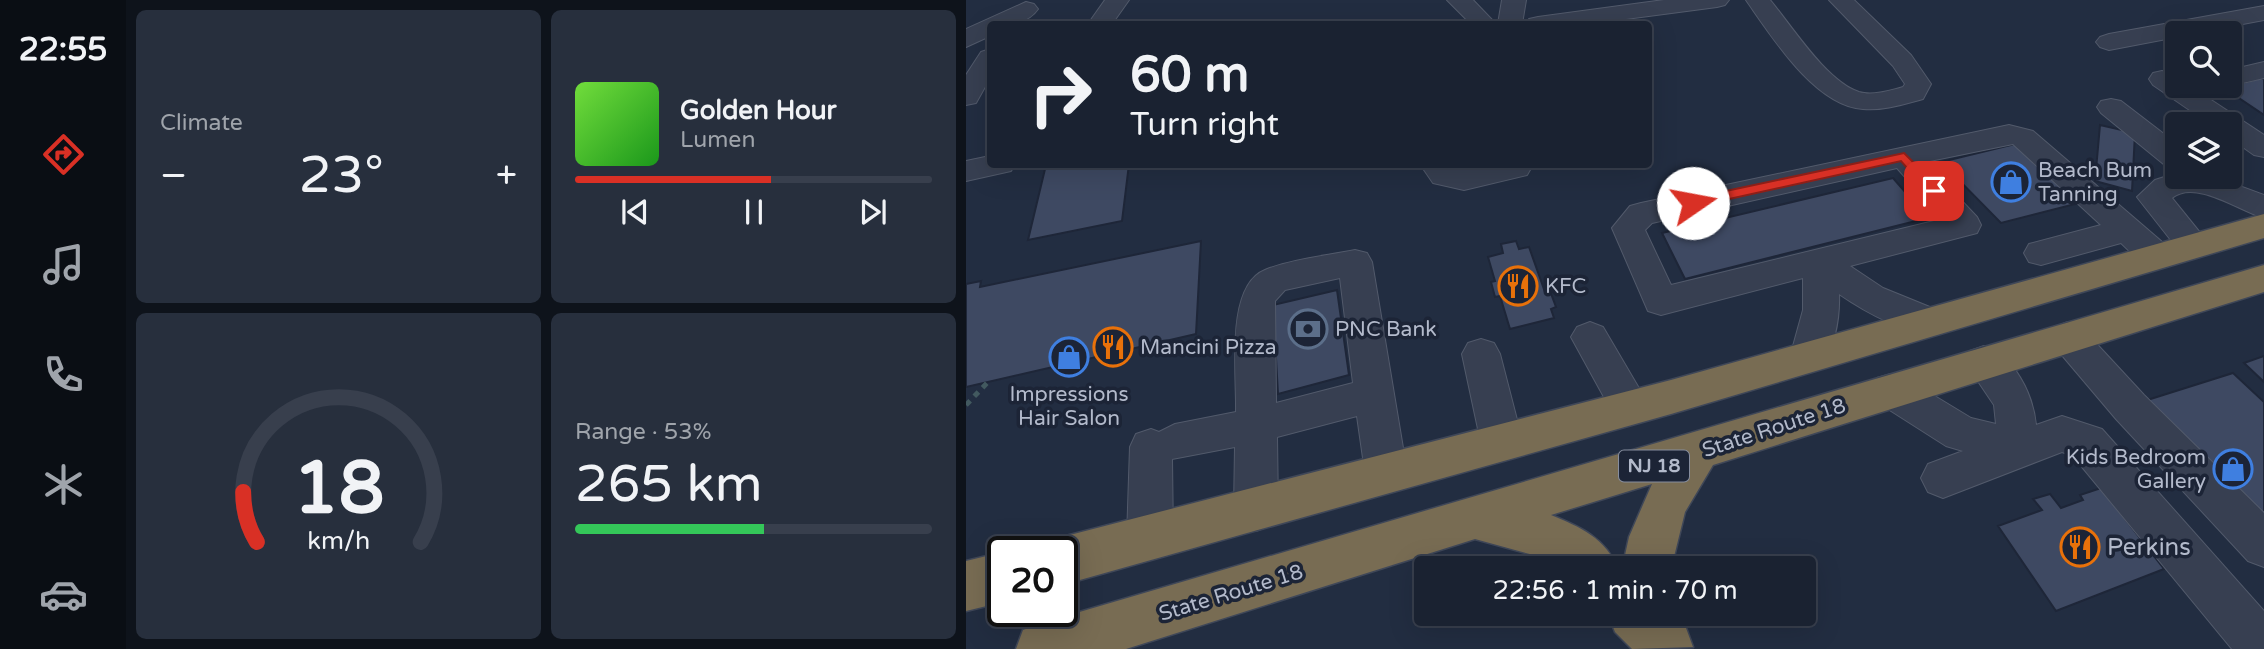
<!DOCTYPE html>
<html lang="en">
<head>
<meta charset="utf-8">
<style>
	body { margin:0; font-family:"Varela Round",sans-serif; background:#272f3d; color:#f1f3f6; height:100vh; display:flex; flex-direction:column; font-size:26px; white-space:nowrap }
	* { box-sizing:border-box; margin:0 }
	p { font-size:23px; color:#9fa4ab }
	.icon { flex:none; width:38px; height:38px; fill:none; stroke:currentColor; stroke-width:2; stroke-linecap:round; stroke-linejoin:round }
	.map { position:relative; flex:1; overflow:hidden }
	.sheet { display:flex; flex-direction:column; gap:10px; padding:10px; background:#0e131b; width:840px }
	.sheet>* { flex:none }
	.guide { position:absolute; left:21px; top:21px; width:665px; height:147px; border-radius:7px; box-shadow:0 7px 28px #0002,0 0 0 2px #383f4d; background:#1a2231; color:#f1f3f6; overflow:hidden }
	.tools { position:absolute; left:1199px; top:21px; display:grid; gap:14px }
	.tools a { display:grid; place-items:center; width:77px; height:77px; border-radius:7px; background:#1a2231; box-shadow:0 7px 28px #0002,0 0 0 2px #383f4d; font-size:35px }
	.speed { position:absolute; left:21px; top:536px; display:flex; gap:14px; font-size:35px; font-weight:700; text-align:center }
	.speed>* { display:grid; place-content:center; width:91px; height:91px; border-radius:50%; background:#1a2231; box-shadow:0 7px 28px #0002,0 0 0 2px #383f4d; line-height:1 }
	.speed .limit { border:4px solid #111; border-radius:10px; background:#fff; color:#111 }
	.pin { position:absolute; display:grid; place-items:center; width:60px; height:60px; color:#fff; margin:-30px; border-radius:14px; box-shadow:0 4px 10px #0006 }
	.me { position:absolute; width:77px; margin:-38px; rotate:78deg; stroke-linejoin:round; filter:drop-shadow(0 0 5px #0008) }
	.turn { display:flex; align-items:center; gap:24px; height:147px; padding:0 28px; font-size:32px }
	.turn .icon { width:91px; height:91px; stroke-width:2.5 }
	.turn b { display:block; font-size:49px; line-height:60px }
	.big { font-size:52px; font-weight:600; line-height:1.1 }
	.sheet .card { flex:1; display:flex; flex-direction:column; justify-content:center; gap:10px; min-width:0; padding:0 24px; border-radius:10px; background:#272f3d }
	.sheet .dial { align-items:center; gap:0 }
	.dial svg { height:182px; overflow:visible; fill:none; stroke:#383f4d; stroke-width:7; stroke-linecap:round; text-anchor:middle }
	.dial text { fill:#f1f3f6; stroke:none }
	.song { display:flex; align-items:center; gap:21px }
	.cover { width:84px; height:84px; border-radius:10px; background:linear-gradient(135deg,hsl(100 70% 55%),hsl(120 70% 35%)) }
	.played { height:7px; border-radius:4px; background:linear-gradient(90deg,#d93025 55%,#383f4d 55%) }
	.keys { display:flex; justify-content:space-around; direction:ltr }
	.heat { display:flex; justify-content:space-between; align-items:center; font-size:38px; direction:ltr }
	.charge { height:10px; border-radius:5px; background:linear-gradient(90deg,#34c759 53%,#383f4d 0) }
	.sheet .tiles { flex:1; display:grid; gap:10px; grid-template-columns:repeat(2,1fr) }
	.trip { position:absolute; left:448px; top:556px; width:402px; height:70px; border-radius:7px; background:#1a2231; box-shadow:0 7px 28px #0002,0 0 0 2px #383f4d; font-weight:600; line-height:70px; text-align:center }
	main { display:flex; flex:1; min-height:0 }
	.menu { display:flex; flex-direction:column; width:126px; justify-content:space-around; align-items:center; background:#0a0e14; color:#9fa4ab }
	.menu .icon { width:49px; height:49px }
	.menu .on { color:#d93025 }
	.menu b { font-size:32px; color:#f1f3f6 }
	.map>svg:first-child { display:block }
	.building { fill:#3e4962; stroke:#1e2638; stroke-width:2 }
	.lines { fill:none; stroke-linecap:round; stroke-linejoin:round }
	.minor-casing { stroke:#525a6b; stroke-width:2 }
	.highway-casing { stroke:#3f4758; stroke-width:3 }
	.path { stroke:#42595f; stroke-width:5; stroke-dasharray:6 6; stroke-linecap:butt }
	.minor { fill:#373f51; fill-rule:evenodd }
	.highway { fill:#786c53; fill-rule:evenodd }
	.route { fill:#d93025; stroke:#8d1f18; stroke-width:2 }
	.labels { text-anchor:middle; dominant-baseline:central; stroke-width:7; stroke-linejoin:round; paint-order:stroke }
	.shield { fill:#1c2436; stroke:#868d9e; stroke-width:2 }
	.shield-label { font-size:19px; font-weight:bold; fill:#b3bacb }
	.poi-label { font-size:21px; fill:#b3bacb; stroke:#1c2436; text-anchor:start }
	.street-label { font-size:21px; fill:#b3bacb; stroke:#1c2436 }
	.near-poi-label { font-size:24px; fill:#b3bacb; stroke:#1c2436; text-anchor:start }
</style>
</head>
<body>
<main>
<nav class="menu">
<b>22:55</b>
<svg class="icon on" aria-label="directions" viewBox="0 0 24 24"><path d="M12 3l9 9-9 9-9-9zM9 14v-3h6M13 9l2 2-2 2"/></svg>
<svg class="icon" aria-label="music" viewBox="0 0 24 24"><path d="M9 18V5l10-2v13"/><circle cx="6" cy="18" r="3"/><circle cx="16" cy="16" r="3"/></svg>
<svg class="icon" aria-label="phone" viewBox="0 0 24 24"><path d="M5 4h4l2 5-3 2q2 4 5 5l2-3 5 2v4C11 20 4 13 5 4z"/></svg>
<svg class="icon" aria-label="climate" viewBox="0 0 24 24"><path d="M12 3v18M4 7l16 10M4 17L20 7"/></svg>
<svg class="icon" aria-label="car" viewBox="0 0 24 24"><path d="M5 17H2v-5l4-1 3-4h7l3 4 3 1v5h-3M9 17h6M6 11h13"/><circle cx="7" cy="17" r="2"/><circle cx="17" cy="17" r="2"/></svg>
</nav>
<section class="sheet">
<div class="tiles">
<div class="card"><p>Climate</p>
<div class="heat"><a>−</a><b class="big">23°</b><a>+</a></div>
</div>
<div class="card">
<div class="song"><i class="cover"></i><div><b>Golden Hour</b><p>Lumen</p></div></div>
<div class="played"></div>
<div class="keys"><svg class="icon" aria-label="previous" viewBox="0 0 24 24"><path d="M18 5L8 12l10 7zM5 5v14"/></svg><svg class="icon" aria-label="pause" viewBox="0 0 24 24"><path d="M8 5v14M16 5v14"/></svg><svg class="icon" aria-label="next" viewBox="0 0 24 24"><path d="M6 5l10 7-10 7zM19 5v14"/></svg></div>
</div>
<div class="card dial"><svg viewBox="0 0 100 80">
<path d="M14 69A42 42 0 1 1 86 69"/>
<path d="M14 69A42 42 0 0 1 8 47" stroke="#d93025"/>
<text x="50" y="56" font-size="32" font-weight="700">18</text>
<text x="50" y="72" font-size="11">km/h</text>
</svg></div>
<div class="card"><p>Range · 53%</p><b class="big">265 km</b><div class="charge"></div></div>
</div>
</section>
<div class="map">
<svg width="1298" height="649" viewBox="0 0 1298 649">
	<rect width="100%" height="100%" fill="#222d41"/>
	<path class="building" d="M1295,78L1298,79V115L1258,88Z
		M1134,125L1169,133L1166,191L1129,181Z
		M1053,143L1117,202L1035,223L975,162Z
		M105,164H163L156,221L62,240L79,169Z
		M927,178L962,218L719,279L696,233Z
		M235,241L230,334L0,387V284L15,281L14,287Z
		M550,241L553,249L563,247L579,292L584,291L590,307L585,309L588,318L544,329L534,296L529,297L525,282L529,281L522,257L537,253L535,244Z
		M371,290L383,375L312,394L307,305Z
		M1298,356V382L1278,363Z
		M1267,373L1298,402V535L1175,402Z
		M1135,488L1198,569L1090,611L1032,526L1076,510L1067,499L1084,494L1095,508L1117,500L1114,495Z"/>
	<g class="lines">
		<g class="minor-casing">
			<path id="minor" d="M139,0H163L146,24H122Z
				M481,0H507L530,24H505Z
				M536,0H560L556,24H532Z
				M698,0H763L759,5L751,7L622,24H560L563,19L572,17Z
				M780,0H804C826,26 860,81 893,92C906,96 923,91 937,87L939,84L927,66L863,0H888L945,55L965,84L957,99C938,104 917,111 897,109C849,106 806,37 780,0Z
				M60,2L68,4L72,9C61,25 42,24 24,24V36L0,47V29Z
				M1298,6V20L1229,33H1211V37L1143,50L1134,47L1130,42L1134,37L1143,34Z
				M24,49V78L10,103L0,105V75L15,52Z
				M1298,62V78L1264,86H1263L1264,70Z
				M1196,71L1211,77V86H1224L1298,135V157L1288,155L1264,138V124H1244L1187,85L1183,79L1187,73Z
				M1145,99L1155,101L1211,144V168L1200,166L1135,113L1131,107L1135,101Z
				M1043,125L1067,131L1202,247L1207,256L1202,265C1180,271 1170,257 1155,243L1075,265L1063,262L1058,253L1063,244L1135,225L1047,144L959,162L1011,217L1015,225L1011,233L884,266L917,288L976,312L981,322L976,332C949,341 896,310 873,294C874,319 868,346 856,368L843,372L830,368L824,357L837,310V278L695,315L682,311L646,228L664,206L675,203ZM931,168L976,219L705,285L679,230L686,223Z
				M24,156V164H49L45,171L0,181V161Z
				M454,164H485L498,170L522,164H564L565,168L561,175L498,190L467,183Z
				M1211,173V177H1249L1298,195V218C1273,211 1230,179 1206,198L1244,245L1239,253L1227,257L1215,253L1171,197L1189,180Z
				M389,250L401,253L406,262L441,472L435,486L420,491L405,486L399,472L391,416L311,437L312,510L306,525L290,531L274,525L268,510L269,447L206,459L207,538L200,553L184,560L168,553L161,538L164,447L170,434L185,429L193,432L209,424L270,412C271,375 259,286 299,270C326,259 360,256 389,250ZM374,278L387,383L310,403L309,301L319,290Z
				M624,322L637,327L684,407L678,419L664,424L650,419L605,337L611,327Z
				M1102,322L1115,327L1178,395L1298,513V567L1282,561L1150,419L1089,347L1083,337L1089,327Z
				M515,339L528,343L534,354L557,443L551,456L536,461L521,456L515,443L496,354L502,343Z
				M1018,346C1049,357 1067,394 1070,425L1096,416L1136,429L1298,611V649H1266L1107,456L1096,452L977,498L962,492L955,478L962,464L997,451L980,446L911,402L905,390L911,378L925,374L939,378L1005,418L1030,424L1028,405L999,362L1004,351Z"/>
		</g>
		<g class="highway-casing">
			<path id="highway" d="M1298,214V238L705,414L96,585V551H76L79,544L96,537L705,380Z
				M1298,265V292L747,465L719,512L705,569H656L663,537L686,484L585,515C614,527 640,538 652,569H593L571,556L509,539L160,649H50L57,630L76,623Z
				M37,552V602L0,611V561Z
				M642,614H704L720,628L727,647L666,649L649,632Z"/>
		</g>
		<path class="path" d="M0,405L22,382"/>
		<use href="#minor" class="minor"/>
		<use href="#highway" class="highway"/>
	</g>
	<path class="route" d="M938,153L973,188V194H964L935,161L727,207L721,203L727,198Z"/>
	<defs>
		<g id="shop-ring" transform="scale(2.0125)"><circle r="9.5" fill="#1c2436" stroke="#3f7fe0" stroke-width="1.5"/><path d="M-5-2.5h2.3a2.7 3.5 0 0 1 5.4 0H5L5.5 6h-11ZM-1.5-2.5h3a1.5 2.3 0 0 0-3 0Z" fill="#3f7fe0"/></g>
		<g id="restaurant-ring" transform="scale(2.0125)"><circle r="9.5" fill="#1c2436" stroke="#e8710a" stroke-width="1.5"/><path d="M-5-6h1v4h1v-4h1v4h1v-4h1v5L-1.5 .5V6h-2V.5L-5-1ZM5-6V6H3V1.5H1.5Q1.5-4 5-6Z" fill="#e8710a"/></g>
		<g id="bank-ring" transform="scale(2.0125)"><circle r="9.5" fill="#1c2436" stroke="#5c6f8a" stroke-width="1.5"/><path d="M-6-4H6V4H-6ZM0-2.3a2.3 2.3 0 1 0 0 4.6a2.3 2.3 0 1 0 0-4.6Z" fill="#5c6f8a"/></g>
	</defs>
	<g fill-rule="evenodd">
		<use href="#shop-ring" x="1045" y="182"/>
		<use href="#restaurant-ring" x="552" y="286"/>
		<use href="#bank-ring" x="342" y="329"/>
		<use href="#restaurant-ring" x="147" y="347"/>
		<use href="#shop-ring" x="103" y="357"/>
		<use href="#shop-ring" x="1267" y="469"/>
		<use href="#restaurant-ring" x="1114" y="547"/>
	</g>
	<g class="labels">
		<rect class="shield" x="653" y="450.5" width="70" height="31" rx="5"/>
		<g class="shield-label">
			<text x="688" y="466">NJ 18</text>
		</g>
		<g class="poi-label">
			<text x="1072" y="170">Beach Bum<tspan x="1072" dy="24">Tanning</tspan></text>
			<text x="579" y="286">KFC</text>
			<text x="369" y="329">PNC Bank</text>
			<text x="174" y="347">Mancini Pizza</text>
			<text x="103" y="394" text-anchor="middle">Impressions<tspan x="103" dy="24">Hair Salon</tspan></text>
			<text x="1240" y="457" text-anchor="end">Kids Bedroom<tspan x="1240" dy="24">Gallery</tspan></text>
		</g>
		<g class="street-label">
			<text transform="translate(808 428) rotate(-18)">State Route 18</text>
			<text transform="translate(265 593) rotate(-17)">State Route 18</text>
		</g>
		<g class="near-poi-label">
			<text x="1141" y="547">Perkins</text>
		</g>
	</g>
</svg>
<div class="tools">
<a><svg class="icon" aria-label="search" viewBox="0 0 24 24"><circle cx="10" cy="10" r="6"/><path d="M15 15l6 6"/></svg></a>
<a><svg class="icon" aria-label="layers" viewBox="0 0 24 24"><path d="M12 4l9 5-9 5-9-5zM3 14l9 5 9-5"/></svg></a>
</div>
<div class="speed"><div class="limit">20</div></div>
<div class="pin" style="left:968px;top:191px;background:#d93025"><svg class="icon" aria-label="arrive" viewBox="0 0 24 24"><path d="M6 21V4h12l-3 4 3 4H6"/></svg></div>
<svg class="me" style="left:727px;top:203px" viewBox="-20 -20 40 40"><circle r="19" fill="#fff"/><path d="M0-13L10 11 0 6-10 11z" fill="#d93025"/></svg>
<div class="trip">22:56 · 1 min · 70 m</div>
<div class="guide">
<div class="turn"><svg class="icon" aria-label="right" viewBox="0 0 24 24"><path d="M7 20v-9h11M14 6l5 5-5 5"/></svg><div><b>60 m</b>Turn right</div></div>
</div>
</div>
</main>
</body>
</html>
